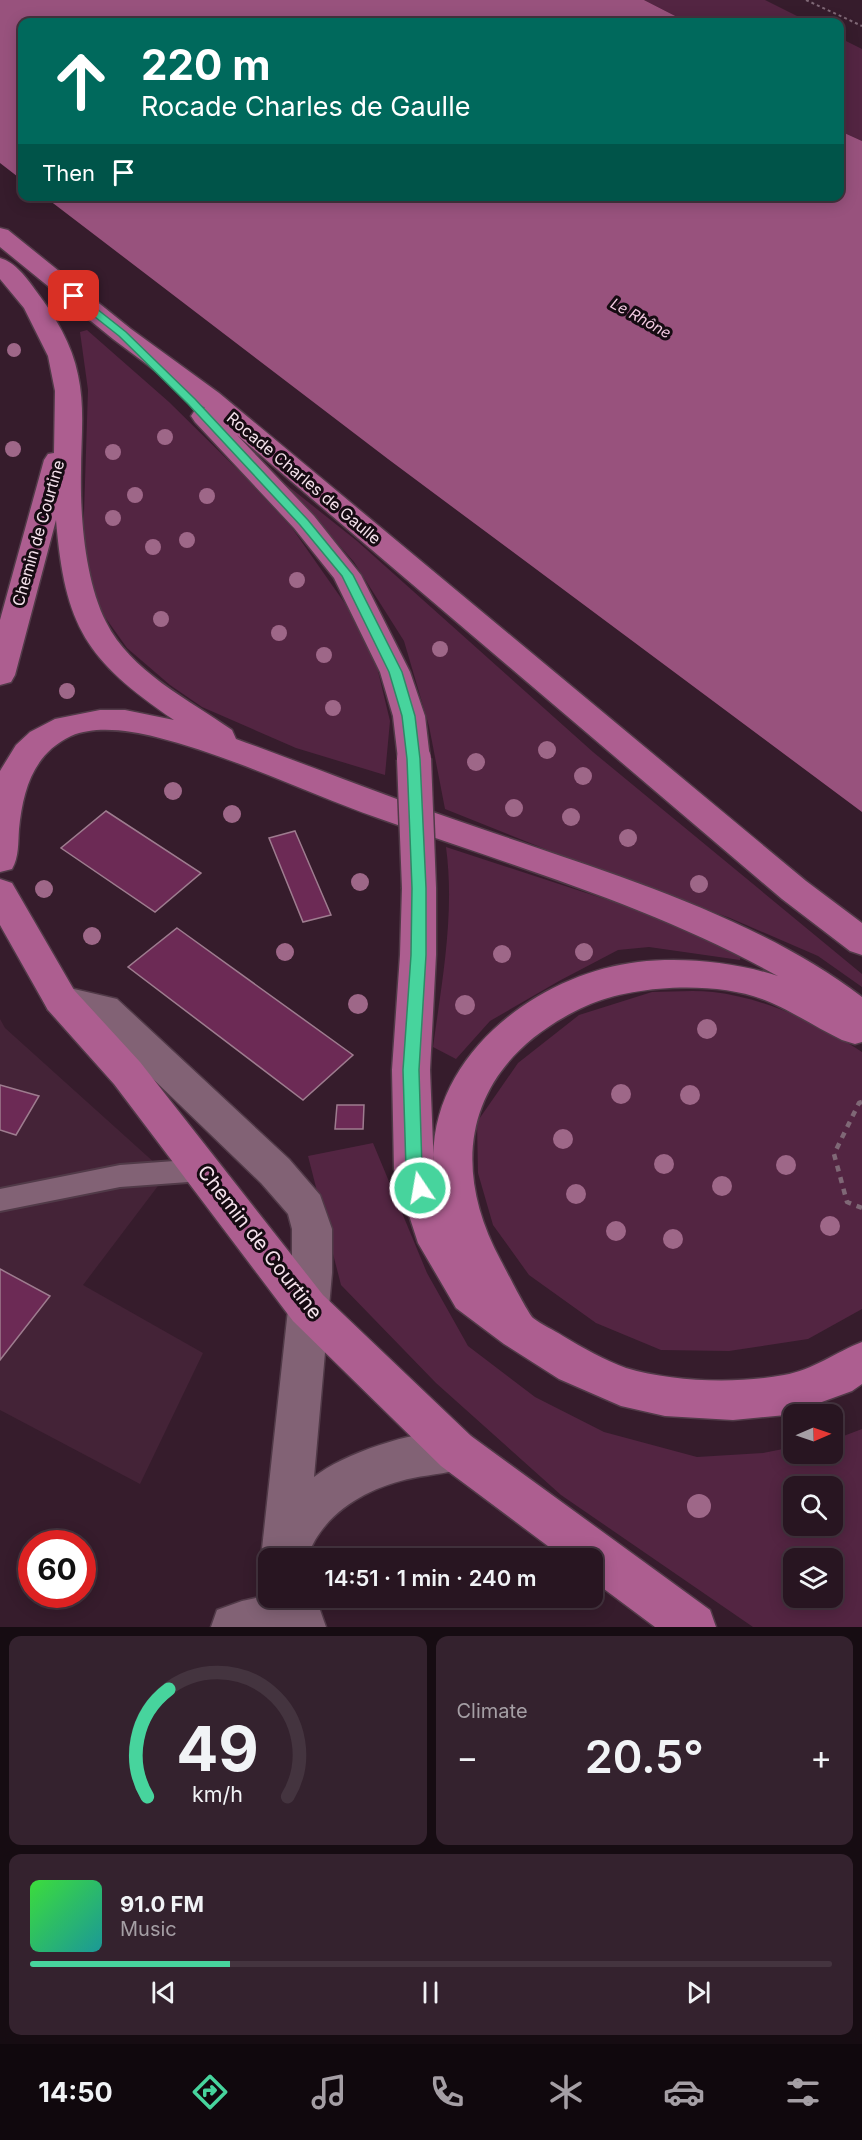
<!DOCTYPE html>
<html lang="en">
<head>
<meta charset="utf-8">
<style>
	body { margin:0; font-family:Inter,sans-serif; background:#34222e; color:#f1f3f6; height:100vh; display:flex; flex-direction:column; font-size:22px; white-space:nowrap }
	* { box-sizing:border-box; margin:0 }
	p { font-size:20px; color:#a59fa5 }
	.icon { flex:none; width:33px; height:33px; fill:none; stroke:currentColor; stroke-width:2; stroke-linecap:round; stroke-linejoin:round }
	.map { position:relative; height:1627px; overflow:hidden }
	.side { display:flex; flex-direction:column; gap:9px; padding:9px; background:#160c12; flex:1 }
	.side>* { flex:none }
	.top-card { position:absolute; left:18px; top:18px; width:826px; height:183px; border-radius:12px; box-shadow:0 3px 15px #0003,0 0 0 2px #44343f; background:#00695c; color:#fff; overflow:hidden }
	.needle { width:39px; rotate:88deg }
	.buttons { position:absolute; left:783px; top:1404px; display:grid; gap:12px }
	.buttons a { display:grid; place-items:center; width:60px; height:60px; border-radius:12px; background:#281521; box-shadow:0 3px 15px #0003,0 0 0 2px #44343f; font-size:30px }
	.speed { position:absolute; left:18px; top:1530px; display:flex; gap:12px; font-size:30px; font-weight:700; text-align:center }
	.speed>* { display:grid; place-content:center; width:78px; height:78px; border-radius:50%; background:#281521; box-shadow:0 3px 15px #0003,0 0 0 2px #44343f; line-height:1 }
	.speed .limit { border:9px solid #d22; background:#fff; color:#111 }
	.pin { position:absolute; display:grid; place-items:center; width:51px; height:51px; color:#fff; margin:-26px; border-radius:12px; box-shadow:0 3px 9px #0006 }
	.me { position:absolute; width:66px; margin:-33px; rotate:348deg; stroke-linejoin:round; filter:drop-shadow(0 0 4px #0008) }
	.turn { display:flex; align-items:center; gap:21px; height:126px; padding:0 24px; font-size:27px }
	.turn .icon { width:78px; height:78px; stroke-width:2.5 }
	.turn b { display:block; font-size:42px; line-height:51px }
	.then { display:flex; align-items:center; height:57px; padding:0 24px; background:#0003; gap:12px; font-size:22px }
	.big { font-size:45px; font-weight:600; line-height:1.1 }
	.side .card { flex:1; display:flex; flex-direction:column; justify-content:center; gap:9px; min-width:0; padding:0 21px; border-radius:12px; background:#34222e }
	.side .dial { align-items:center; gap:0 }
	.dial svg { height:156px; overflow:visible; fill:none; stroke:#44343f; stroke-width:7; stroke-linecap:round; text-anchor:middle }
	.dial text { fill:#f1f3f6; stroke:none }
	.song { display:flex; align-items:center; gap:18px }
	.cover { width:72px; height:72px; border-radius:9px; background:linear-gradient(135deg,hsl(120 70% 55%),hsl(180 70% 35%)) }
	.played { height:6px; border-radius:3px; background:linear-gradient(90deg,#47d49d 25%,#44343f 25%) }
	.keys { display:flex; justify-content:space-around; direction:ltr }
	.heat { display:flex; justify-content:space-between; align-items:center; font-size:33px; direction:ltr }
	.side .tiles { flex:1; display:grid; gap:9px; grid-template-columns:1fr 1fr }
	.card:last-child { grid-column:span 2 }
	.trip { position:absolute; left:258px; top:1548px; width:345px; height:60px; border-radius:12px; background:#281521; box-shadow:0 3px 15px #0003,0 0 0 2px #44343f; font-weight:600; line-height:60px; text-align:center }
	.dock { display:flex; height:96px; justify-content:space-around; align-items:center; background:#10080d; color:#a59fa5 }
	.dock .icon { width:42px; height:42px }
	.dock .active { color:#47d49d }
	.dock b { font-size:27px; color:#f1f3f6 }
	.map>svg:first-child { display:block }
	.built { fill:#442337 }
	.green { fill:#532542; fill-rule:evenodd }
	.water { fill:#98527d }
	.building { fill:#6c2a55; stroke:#9e7c8f; stroke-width:1.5 }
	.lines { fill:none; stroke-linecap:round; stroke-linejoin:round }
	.lane-casing { stroke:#513a48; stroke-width:4 }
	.street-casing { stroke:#513a48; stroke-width:3 }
	.primary-casing { stroke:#513a48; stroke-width:3 }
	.path-far1 { stroke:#7f6876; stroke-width:2; stroke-dasharray:3 3; stroke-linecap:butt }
	.path { stroke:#7f6876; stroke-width:4.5; stroke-dasharray:6 6; stroke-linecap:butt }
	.lane { fill:#826275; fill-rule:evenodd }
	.street { fill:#826275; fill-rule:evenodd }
	.primary { fill:#ad5e90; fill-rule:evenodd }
	.primary-bridge-casing { stroke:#513a48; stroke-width:37; stroke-linecap:butt }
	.primary-bridge { stroke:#ad5e90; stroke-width:34 }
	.tree { fill:#9e6788 }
	.route { fill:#47d49d; stroke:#2e8a66; stroke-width:1.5 }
	.labels { text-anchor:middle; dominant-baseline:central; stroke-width:6; stroke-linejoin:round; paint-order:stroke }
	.far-water-label { font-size:15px; font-style:italic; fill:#f3cae1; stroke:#160b12 }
	.street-label { font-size:16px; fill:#f5e2ec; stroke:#160b12 }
	.near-street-label { font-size:20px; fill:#f5e2ec; stroke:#160b12 }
</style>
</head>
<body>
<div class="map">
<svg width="862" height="1627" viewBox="0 0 862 1627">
	<rect width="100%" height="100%" fill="#361c2c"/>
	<path class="built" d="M0,1019L5,1028L167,1174L83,1285L203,1353L140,1484L0,1410Z"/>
	<path class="green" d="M644,0H765L809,22H687Z
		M840,38L862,49V141L840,131Z
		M87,330L169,402L242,474L292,528L346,605L377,667L390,721L385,775L296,748L202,707L170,685L127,648L95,603L83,543L88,390L80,332Z
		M283,482L357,541L593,752L862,974V987L818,956L730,918L615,877L445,809L429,726L404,641L354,562Z
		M446,847L684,925L742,949L740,960L649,947L618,950L559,981L490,1021L456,1059L433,1047C442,981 455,914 446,847Z
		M652,992C672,992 693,990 713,992C765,998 818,1023 862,1052V1309L808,1339L729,1351L661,1350L596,1323L529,1275L493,1225L478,1173L477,1122L518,1063L579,1015Z
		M373,1143L427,1273L468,1346L535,1397L604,1432L697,1457L763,1453L793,1447L794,1454H832L833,1440L862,1429V1627H753L561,1495L436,1383L341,1285L308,1156ZM794,1486H832V1526H794ZM794,1558H832V1598H794Z"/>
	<path class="water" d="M0,0H644L687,22H22V180L0,163Z
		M840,131L862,141V812L388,459L45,197L840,196Z"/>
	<path class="building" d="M106,811L201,873L155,912L61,848Z
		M295,831L331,915L303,922L269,838Z
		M177,928L353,1055L303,1100L128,967Z
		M0,1085L39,1096L16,1135L0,1130Z
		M337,1105H364L363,1129H335Z
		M0,1269L50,1296L0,1360Z"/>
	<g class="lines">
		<g class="lane-casing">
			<path id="lane" d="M202,1159L211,1162L215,1170L211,1178L202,1181L120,1187L0,1211V1189L120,1165Z"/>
		</g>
		<g class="street-casing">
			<path id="street" d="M61,986L117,999L289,1159L320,1195L332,1229V1273L314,1477C344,1453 415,1430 454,1431C460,1431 466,1434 471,1436L478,1451L471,1466C452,1473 433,1474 413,1478C368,1487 322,1513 307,1558H268V1574L261,1558L292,1273V1229L288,1214L261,1183L93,1021L48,1010L43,1000L48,990Z
				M260,1597L286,1598L320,1610L326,1627H211L217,1610L242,1601Z"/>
		</g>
		<g class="primary-casing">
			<path id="primary" d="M0,228L8,230L131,329L219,393L806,881L862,923V955L850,951L782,899L237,435L314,516L361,575L410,672L425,716L430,759L425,767L414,770L403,767L398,759L393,716L380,672L334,578L294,528L195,422L191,416L195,410L205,408L113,339L0,247Z
				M0,258C15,262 27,278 36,291C55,316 72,344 78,375C85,407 81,439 81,471C80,517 85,580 106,622C130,671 189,700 232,730L236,739C316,768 395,800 476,827C603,871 755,915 862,997V1042L855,1044L842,1040C817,1028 787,1008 762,999C713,981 633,985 586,1006C474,1057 443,1154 501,1261C507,1272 527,1312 533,1318C542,1325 554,1330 563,1336C583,1348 604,1360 626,1368C672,1382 737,1384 784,1375C813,1370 836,1352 862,1342V1384L852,1391L786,1415L733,1420L665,1416L621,1406L559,1379L504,1344L456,1308L418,1243L394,1169L392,1070L400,955L402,888L407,879L419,875L431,879L436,888V955L430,1070L434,1169V1171C424,1059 536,974 638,962C684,957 734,962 778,976L774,974C652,906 510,865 378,818C304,792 232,756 156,737C131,731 97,725 71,736C33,754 23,790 19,829C18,843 19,857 12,869L0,872V771L16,745L30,732L55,719L100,710H125L174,720C86,660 65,627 56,520L15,675L11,682L0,685V620L44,460L48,454L54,453L55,391L48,356L24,308L0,279Z
				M0,879L12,883L74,990L140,1062L323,1295L471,1436L710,1610L716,1627H655L592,1580V1558H564L441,1466L293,1321L114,1084L48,1010L0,925Z"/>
		</g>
		<path class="path-far1" d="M806,0L862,26"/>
		<path class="path" d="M862,1102L859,1103L834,1154L847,1202L862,1208"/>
		<use href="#lane" class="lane"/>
		<use href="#street" class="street"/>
		<use href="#primary" class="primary"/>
		<g class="primary-bridge-casing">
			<path id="primary-bridge" d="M414,759L419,888"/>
		</g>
		<use href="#primary-bridge" class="primary-bridge"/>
	</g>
	<g class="tree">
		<circle cx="14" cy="350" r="7"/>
		<circle cx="165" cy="437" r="8"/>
		<circle cx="13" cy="449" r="8"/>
		<circle cx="113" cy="452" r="8"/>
		<circle cx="135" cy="495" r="8"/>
		<circle cx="207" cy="496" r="8"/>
		<circle cx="113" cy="518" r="8"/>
		<circle cx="187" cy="540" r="8"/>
		<circle cx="153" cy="547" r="8"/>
		<circle cx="297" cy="580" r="8"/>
		<circle cx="161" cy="619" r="8"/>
		<circle cx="279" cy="633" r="8"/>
		<circle cx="440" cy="649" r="8"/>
		<circle cx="324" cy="655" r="8"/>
		<circle cx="67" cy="691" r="8"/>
		<circle cx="333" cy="708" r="8"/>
		<circle cx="547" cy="750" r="9"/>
		<circle cx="476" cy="762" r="9"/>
		<circle cx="583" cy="776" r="9"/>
		<circle cx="173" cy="791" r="9"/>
		<circle cx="514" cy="808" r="9"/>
		<circle cx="232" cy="814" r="9"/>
		<circle cx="571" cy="817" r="9"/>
		<circle cx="628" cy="838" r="9"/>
		<circle cx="360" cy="882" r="9"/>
		<circle cx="699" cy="884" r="9"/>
		<circle cx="44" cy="889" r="9"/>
		<circle cx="92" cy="936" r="9"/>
		<circle cx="285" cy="952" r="9"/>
		<circle cx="584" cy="952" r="9"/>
		<circle cx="502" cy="954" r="9"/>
		<circle cx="358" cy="1004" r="10"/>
		<circle cx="465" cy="1005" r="10"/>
		<circle cx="707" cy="1029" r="10"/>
		<circle cx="621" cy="1094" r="10"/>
		<circle cx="690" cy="1095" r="10"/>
		<circle cx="563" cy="1139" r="10"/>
		<circle cx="664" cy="1164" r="10"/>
		<circle cx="786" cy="1165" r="10"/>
		<circle cx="722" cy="1186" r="10"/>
		<circle cx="576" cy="1194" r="10"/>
		<circle cx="830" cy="1226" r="10"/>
		<circle cx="616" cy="1231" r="10"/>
		<circle cx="673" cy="1239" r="10"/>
		<circle cx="699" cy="1506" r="12"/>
	</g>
	<path class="route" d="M71,294H78L126,332L195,399L308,520L353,575L402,672L415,716L420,759L426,888V955L419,1070L422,1169L428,1188L425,1193L420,1195L414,1193L406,1169L403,1070L411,955L412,888L407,759L402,716L389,672L342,576L300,525L188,404L119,336L71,298Z"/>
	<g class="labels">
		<g class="far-water-label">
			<text transform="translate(641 318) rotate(29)">Le Rhône</text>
		</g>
		<g class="street-label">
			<text transform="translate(304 478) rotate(40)">Rocade Charles de Gaulle</text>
			<text transform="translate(38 533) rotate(-74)">Chemin de Courtine</text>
		</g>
		<g class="near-street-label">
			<text transform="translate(260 1242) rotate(52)">Chemin de Courtine</text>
		</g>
	</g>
</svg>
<div class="buttons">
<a><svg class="needle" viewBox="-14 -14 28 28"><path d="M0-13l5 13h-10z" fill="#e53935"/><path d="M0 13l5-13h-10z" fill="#a59fa5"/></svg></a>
<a><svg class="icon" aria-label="search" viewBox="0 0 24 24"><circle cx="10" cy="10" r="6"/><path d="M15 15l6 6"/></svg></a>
<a><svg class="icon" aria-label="layers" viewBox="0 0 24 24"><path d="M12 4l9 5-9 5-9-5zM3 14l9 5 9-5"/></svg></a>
</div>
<div class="speed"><div class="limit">60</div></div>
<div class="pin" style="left:74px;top:296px;background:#d93025"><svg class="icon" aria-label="arrive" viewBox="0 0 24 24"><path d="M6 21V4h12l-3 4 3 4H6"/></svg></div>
<svg class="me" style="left:420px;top:1188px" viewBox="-20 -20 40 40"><circle r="17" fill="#47d49d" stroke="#fff" stroke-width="3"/><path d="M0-11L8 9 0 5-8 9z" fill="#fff"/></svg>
<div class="trip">14:51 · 1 min · 240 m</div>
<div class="top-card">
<div class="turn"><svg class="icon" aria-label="ahead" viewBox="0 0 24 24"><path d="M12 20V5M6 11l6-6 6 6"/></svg><div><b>220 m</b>Rocade Charles de Gaulle</div></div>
<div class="then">Then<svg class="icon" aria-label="arrive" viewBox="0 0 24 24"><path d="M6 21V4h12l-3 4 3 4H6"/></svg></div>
</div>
</div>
<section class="side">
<div class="tiles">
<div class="card dial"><svg viewBox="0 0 100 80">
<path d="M14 69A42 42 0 1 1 86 69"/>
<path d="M14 69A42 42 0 0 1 25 14" stroke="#47d49d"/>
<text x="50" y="56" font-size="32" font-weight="700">49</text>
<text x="50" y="72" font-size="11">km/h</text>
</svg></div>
<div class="card"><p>Climate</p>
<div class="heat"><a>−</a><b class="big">20.5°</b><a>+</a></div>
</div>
<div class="card">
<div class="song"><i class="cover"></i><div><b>91.0 FM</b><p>Music</p></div></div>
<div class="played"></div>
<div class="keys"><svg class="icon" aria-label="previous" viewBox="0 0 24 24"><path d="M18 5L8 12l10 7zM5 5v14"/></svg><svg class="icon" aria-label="pause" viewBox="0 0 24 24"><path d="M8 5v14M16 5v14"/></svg><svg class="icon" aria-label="next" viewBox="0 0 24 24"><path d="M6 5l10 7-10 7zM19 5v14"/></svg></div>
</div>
</div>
</section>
<nav class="dock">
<b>14:50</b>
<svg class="icon active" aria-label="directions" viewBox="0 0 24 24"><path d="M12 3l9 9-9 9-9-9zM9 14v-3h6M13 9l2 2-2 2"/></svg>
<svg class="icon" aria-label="music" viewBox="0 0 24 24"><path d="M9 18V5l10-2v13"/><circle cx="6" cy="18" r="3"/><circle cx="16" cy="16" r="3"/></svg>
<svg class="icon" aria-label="phone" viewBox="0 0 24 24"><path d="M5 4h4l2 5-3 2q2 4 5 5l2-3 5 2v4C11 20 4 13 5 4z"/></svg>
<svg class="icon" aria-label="climate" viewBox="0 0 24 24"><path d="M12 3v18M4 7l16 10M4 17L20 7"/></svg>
<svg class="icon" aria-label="car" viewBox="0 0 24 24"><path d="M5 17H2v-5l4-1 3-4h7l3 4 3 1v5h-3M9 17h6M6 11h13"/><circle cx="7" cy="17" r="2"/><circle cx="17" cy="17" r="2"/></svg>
<svg class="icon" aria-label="filters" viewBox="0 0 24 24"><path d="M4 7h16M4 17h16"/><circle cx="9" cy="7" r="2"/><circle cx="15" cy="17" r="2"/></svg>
</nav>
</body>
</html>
